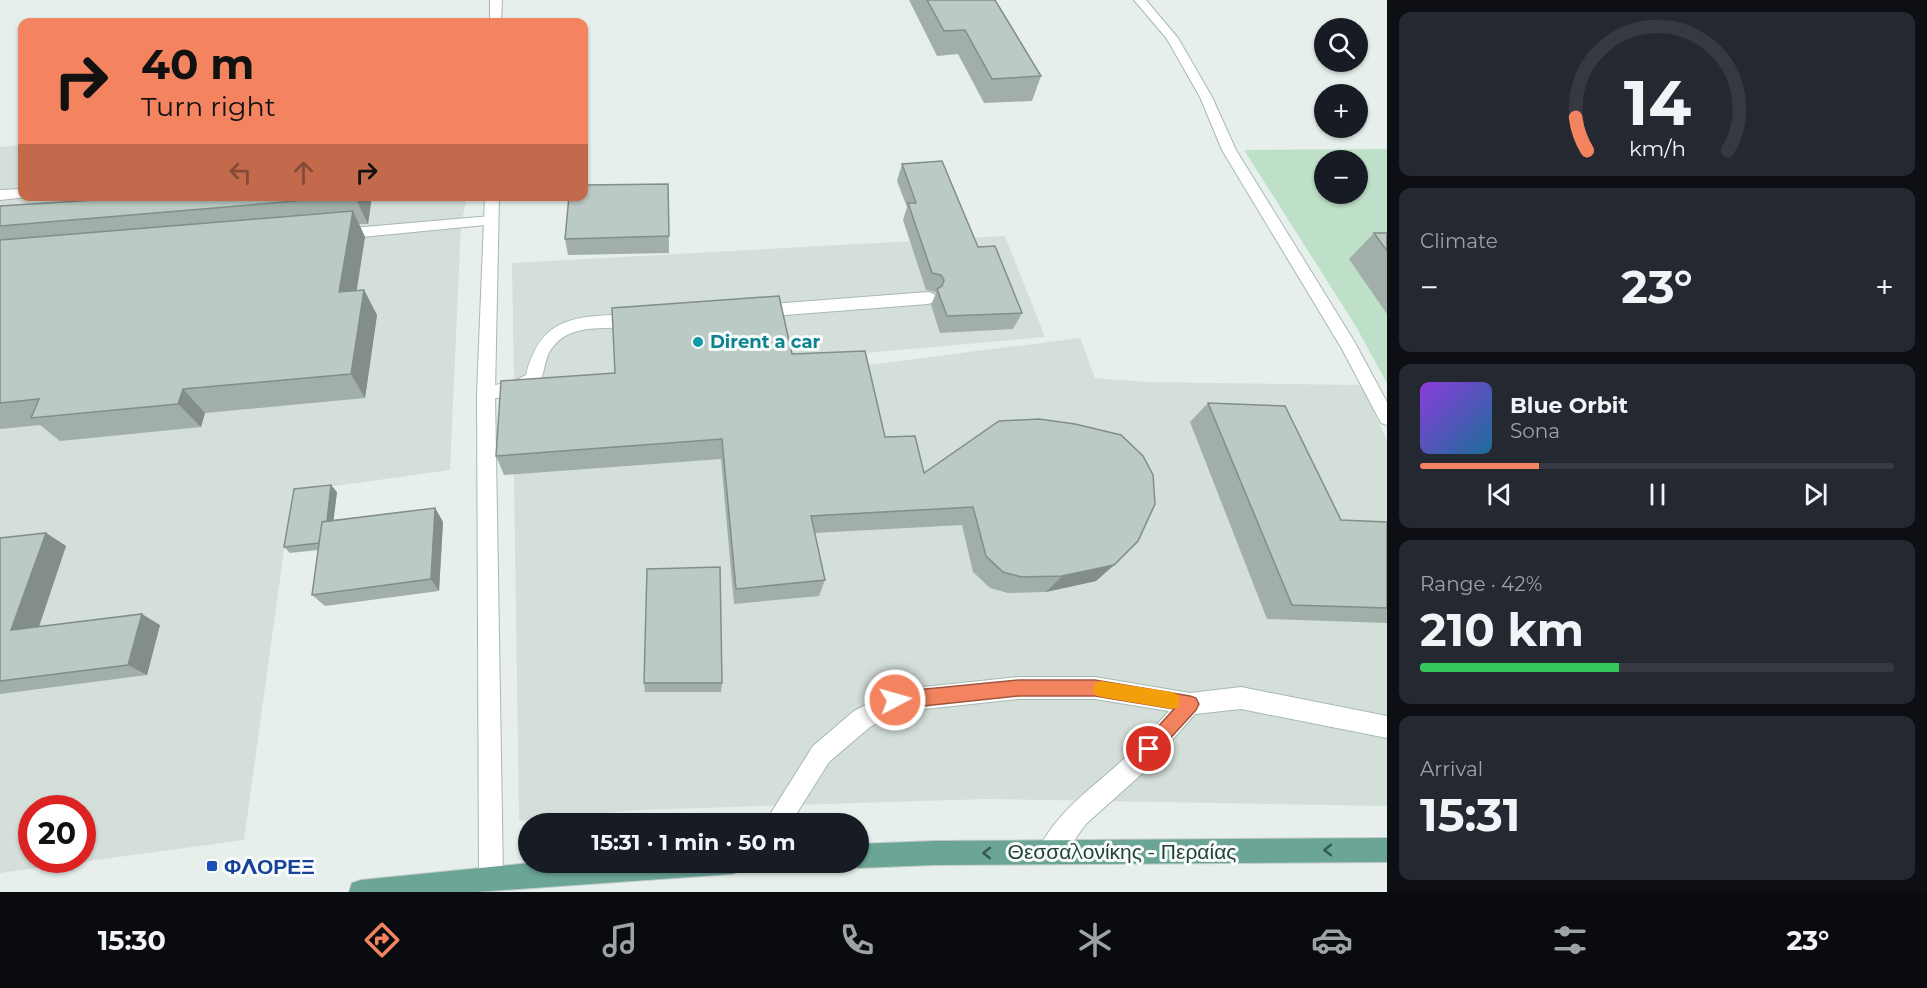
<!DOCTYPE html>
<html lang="en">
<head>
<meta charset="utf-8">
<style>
	body { margin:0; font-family:Montserrat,sans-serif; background:#242831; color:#f1f3f6; height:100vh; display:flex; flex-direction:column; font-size:22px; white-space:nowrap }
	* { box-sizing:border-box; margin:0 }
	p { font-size:20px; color:#9ea1a6 }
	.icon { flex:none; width:33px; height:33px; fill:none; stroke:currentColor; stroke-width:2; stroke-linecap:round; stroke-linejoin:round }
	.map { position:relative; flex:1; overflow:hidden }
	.side { display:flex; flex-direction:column; gap:12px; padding:12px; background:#0d0f14; width:540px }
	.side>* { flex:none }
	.banner { position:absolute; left:18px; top:18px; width:570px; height:183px; border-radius:12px; box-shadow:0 2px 4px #0004; background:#f4845f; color:#111; overflow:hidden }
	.controls { position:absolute; left:1314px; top:18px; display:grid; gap:12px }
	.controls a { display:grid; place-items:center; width:54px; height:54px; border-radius:50%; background:#171b24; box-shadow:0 2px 4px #0004; font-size:30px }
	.speed { position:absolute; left:18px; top:795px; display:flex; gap:12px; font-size:30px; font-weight:700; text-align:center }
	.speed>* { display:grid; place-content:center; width:78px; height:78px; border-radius:50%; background:#171b24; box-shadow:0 2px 4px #0004; line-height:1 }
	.speed .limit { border:9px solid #d22; background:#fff; color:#111 }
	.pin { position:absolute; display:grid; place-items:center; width:51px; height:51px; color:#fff; margin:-26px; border:3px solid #fff; border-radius:50%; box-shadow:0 2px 6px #0007 }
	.me { position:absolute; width:66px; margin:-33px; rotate:84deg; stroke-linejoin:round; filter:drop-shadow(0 0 4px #0008) }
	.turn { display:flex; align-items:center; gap:21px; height:126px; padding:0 24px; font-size:27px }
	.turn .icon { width:78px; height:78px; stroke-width:2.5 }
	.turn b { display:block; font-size:42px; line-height:51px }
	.lanes { display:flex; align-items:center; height:57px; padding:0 24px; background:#0003; justify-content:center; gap:30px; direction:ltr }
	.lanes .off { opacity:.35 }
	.big { font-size:45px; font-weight:700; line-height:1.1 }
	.side .widget { flex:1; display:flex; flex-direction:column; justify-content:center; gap:9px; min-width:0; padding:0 21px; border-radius:12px; background:#242831 }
	.side .dial { align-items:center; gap:0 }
	.dial svg { height:156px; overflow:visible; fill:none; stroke:#363941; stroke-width:7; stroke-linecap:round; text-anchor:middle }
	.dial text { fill:#f1f3f6; stroke:none }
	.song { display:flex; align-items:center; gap:18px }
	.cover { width:72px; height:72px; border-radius:9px; background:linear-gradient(135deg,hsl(270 70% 55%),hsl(200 70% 35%)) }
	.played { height:6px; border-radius:3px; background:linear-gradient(90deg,#f4845f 25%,#363941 25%) }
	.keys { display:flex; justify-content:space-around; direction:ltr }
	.heat { display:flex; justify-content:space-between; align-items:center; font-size:33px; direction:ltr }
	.charge { height:9px; border-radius:4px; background:linear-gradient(90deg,#34c759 42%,#363941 0) }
	.trip { position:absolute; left:518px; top:813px; width:351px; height:60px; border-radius:30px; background:#171b24; box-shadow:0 2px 4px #0004; font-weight:700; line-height:60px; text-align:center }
	.tabs { display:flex; height:96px; justify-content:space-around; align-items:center; background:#090b0e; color:#9ea1a6 }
	.tabs .icon { width:42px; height:42px }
	.tabs .on { color:#f4845f }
	.tabs b { font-size:27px; color:#f1f3f6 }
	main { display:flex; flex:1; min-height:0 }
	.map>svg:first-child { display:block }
	.built { fill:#d4dfda; fill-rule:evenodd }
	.green { fill:#bfe0c8; fill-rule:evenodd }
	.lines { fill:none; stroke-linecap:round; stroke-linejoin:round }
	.service-casing { stroke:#a8b8b2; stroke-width:2 }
	.minor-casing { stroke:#a8b8b2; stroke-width:2 }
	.primary-casing { stroke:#c2cac8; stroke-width:2 }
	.service { fill:#fff; fill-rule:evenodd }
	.minor { fill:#fff; fill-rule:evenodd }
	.primary { fill:#6aa596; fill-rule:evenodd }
	.wall { fill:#a1aea9 }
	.shaded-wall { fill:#838d89 }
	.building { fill:#bbcac4; stroke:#838d89; stroke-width:1.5 }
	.oneway { stroke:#365b51 }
	.route { fill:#f4845f; stroke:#9f563e; stroke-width:1.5 }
	.slow { fill:#f59e0b }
	.culture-dot { fill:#0f9aa8; stroke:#f7fbf9; stroke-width:2 }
	.transit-dot { fill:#1a4fb4; stroke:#f7fbf9; stroke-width:2 }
	.labels { text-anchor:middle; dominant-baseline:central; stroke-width:6; stroke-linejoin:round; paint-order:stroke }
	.culture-label { font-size:18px; font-weight:bold; fill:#0d838f; stroke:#f7fbf9; text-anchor:start }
	.near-street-label { font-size:21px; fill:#24423a; stroke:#f7fbf9 }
	.near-transit-label { font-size:21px; font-weight:bold; fill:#164399; stroke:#f7fbf9; text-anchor:start }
</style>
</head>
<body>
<main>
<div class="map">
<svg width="1387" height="892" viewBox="0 0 1387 892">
	<rect width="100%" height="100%" fill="#e6efeb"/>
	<path class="built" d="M22,145V196L467,197L461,225L450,470L292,492L244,840L0,873V147ZM32,808H82V860H32Z
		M1005,236L1045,337L514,384L512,263Z
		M1080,338L1095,378L1145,382L1361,385L1387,440V806L986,799L638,810L519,821L513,410Z"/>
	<path class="green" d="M1387,149V383L1355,325L1244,150ZM1324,160H1358V194H1324Z"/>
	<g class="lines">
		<g class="service-casing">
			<path id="service" d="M22,189V196L27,197L0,200V190Z
				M491,216L496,218L498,221L496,224L341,239L334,234L341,229Z
				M928,292L934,294L936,298L934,302L928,304L759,317L753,315L751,311L753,307L759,305Z
				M636,314L642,316L644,320L642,324C613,333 573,319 552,348C544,358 545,373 539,384L519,394L486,400L480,398L477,393L480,388L515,381L526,375C542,312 580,317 636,314Z
				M1019,677H1095L1190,693L1241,687L1387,716V738L1241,709L1195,714L1145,771L1086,824L1059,861L1050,864L1041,861L1038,852C1054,812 1097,785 1127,756C1142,743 1155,726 1169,711L1095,699H1019L897,712L870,727L829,762L790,824H764L813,746L854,711L895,690Z"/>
		</g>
		<g class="minor-casing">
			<path id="minor" d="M490,0H502L501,22H490Z
				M1134,0H1146L1178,38L1212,97L1236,150L1354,341L1387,402V425L1381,423L1342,349L1222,150L1200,97L1167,39Z
				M485,196H499L495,393L503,878L500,887L491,890L482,887L479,878L477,393Z"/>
		</g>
		<g class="primary-casing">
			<path id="primary" d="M1387,838V862L934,865L858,868L849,862H858V844L934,841Z
				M539,862H744L741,871L732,874L476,892H349L352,883L361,880Z"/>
		</g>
		<use href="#service" class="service"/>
		<use href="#minor" class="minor"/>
		<use href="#primary" class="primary"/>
	</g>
	<path class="wall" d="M909,0H995L1041,76L1032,101L984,103L958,54L937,56Z
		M902,164L978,247L1022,313L1013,329L940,333L931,305L936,293L935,292L926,290L903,220L907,207L897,181Z
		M668,184L669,253L568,255L565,239Z
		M97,196H372L368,224H359L365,237L357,290H364L377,315L365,398L205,413L201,427L60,441L40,425L0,429V206L95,200Z
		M1374,233H1387V314L1349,259Z
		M792,354L924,473L1114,565L1096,581L1046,592L1008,593L990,588L973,572L962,525L814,533L825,580L819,596L734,604L721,459L504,475L496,456L615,373Z
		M1208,403L1341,520L1387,522V623L1267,619L1190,422Z
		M337,492L333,520L435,508L443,522L439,591L325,606L312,595L318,550L290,553L284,547Z
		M46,533L66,546L39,627L160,625L147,675L0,694V538Z
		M644,683H722L721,692H645Z"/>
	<path class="shaded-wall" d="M356,196H372L368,224L355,197Z
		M353,211L365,237L352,318L339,292Z
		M364,290L377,315L365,398L351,374Z
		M183,389L205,413L201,427L178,404Z
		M331,485L337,492L330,549L324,542Z
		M435,508L443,522L439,591L431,579Z
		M46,533L66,546L34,641L11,630Z
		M1114,565L1096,581L1046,592L1062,576Z
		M142,614L160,625L147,675L128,665Z"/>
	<path class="building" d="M927,0H995L1041,76L992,79L965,30L944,31Z
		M942,161L978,247L995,246L1022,313L947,316L937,289L942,286L944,280L941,275L932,273L908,203H916L902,164Z
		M668,184L669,236L565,239L569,196H584V185Z
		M97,196H356L0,226V206L95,200Z
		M353,211L339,292L364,290L351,374L183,389L178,404L31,418L39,399L0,403V240Z
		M1374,233H1387V251Z
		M779,296L792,354L865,351L885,437L915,436L924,473L999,421L1039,419L1075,424L1121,435L1143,456L1153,475L1155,504L1138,541L1114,565L1062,576L1022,577L1003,572L986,556L973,507L811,516L825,580L736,589L722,439L496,456L501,381L615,373L612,308Z
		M1208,403L1285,406L1341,520L1387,522V608L1292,605Z
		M331,485L327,521L322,522L319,543L284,547L294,489Z
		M435,508L431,579L312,595L322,522Z
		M46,533L11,630L142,614L128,665L0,681V538Z
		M720,567L722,683H644L647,569Z"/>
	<defs><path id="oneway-chevron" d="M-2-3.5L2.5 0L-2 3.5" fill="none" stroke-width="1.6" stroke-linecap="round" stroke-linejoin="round" transform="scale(1.5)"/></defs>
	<g class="oneway">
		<use href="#oneway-chevron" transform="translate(1328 850) rotate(180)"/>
		<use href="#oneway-chevron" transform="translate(987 853) rotate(180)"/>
	</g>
	<path class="route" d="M1019,680H1095L1190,696L1196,698L1199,704L1196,710L1155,755L1149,757L1143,755L1140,749L1143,743L1174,709L1095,696H1019L895,709L889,706L887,700L889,695L895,692Z"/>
	<path class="slow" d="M1101,681L1172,692L1178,695L1180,701L1178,707L1172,709L1101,697L1095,695L1093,689L1095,683Z"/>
	<circle class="culture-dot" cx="698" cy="342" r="6"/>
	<rect class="transit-dot" x="206" y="860" width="12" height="12" rx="3"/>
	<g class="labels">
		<g class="culture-label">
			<text x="710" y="342">Dirent a car</text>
		</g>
		<g class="near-street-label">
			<text x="1122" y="851">Θεσσαλονίκης - Περαίας</text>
		</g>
		<g class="near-transit-label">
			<text x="224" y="866">ΦΛΟΡΕΞ</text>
		</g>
	</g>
</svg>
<div class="controls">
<a><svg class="icon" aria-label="search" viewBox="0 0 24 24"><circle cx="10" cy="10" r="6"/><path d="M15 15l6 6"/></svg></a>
<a>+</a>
<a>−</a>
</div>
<div class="speed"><div class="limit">20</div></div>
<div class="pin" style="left:1149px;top:749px;background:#d93025"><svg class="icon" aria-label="arrive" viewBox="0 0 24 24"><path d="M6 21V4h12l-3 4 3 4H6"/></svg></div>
<svg class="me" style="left:895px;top:700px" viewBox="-20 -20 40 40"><circle r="17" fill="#f4845f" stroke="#fff" stroke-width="3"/><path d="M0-11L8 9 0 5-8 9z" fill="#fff"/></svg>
<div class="trip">15:31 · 1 min · 50 m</div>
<div class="banner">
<div class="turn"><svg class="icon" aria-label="right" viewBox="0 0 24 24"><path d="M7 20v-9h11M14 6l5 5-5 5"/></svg><div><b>40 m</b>Turn right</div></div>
<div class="lanes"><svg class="icon off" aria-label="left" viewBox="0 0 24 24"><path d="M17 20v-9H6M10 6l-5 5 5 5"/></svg><svg class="icon off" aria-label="ahead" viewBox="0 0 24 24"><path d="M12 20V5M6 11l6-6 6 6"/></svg><svg class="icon" aria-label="right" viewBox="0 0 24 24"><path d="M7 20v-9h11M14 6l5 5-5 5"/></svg></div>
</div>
</div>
<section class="side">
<div class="widget dial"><svg viewBox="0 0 100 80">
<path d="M14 69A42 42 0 1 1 86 69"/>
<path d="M14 69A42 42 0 0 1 8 52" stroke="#f4845f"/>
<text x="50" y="56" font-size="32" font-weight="700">14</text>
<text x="50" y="72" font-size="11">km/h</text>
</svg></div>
<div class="widget"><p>Climate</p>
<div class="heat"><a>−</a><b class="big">23°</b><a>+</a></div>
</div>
<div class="widget">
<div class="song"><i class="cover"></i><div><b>Blue Orbit</b><p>Sona</p></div></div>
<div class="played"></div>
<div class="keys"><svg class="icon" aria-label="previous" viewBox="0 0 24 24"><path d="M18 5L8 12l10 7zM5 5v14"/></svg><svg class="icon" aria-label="pause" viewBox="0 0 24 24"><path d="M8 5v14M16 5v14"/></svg><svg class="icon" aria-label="next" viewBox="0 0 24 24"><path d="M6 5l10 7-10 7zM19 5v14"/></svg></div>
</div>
<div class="widget"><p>Range · 42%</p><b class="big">210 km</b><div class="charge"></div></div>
<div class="widget"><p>Arrival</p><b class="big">15:31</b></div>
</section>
</main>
<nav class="tabs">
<b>15:30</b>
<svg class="icon on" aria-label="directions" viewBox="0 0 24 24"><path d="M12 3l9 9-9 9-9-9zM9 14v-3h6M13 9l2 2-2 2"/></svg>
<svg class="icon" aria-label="music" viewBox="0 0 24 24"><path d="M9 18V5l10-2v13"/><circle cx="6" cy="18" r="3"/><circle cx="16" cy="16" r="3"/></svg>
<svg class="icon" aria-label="phone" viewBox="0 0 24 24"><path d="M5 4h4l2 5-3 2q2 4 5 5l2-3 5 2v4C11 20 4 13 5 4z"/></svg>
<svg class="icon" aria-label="climate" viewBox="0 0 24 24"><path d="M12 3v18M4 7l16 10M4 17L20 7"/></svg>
<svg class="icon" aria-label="car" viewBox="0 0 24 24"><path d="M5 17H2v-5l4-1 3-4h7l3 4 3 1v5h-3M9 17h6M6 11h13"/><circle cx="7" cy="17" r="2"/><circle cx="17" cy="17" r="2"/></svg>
<svg class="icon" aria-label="filters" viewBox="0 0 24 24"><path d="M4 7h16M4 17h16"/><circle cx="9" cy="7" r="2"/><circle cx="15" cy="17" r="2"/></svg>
<b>23°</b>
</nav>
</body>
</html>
